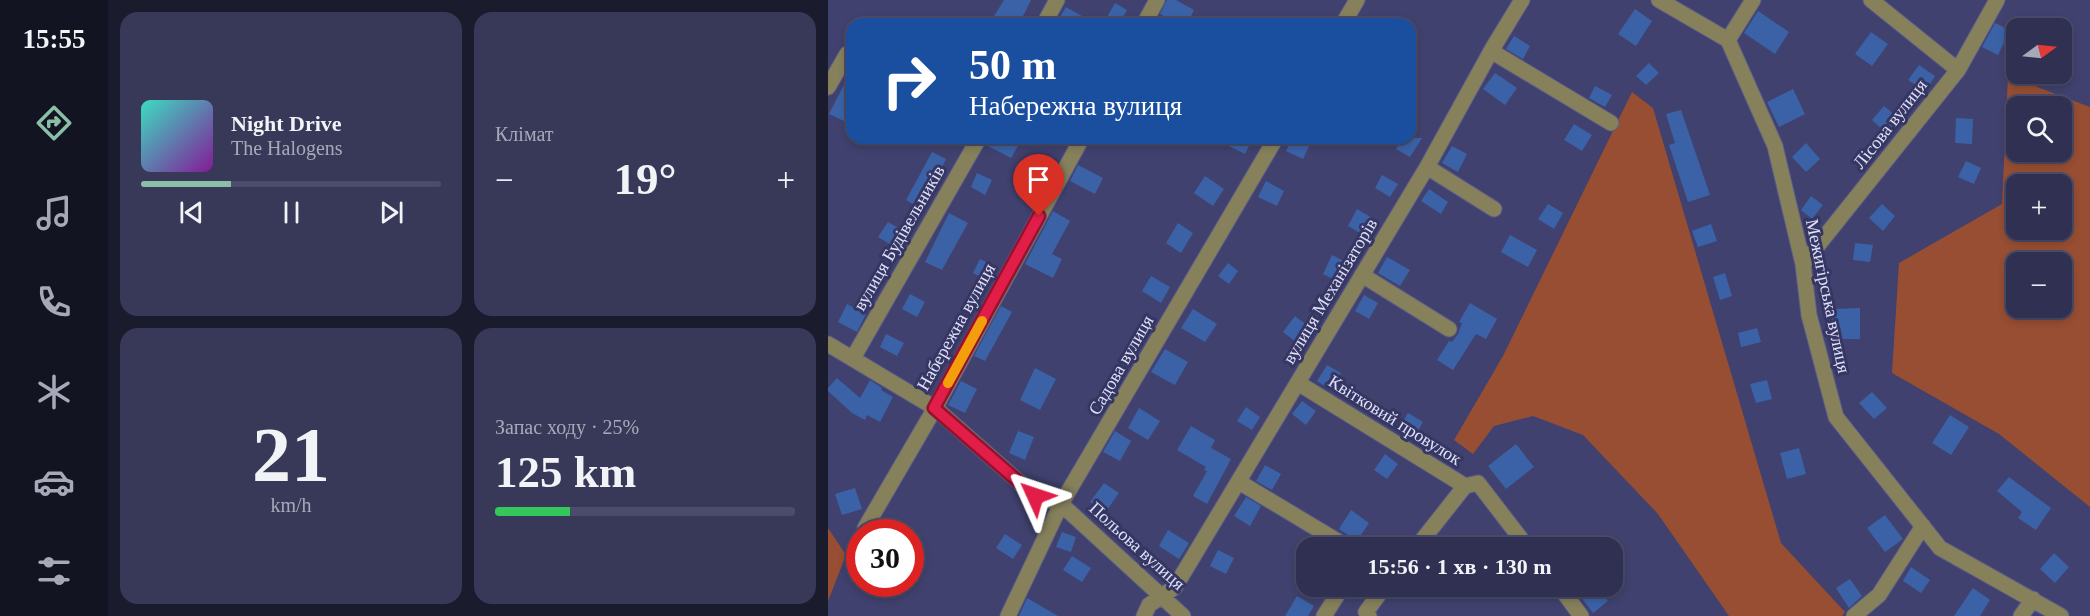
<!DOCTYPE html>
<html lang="uk">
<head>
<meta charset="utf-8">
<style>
	body { margin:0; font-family:"Times New Roman",serif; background:#383959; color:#f1f3f6; height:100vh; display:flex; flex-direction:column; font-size:22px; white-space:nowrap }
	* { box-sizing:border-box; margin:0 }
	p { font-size:20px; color:#a8a9b8 }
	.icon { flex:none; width:33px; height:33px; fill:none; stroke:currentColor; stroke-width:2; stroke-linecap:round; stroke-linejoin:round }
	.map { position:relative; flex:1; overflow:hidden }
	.panel { display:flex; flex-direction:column; gap:12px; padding:12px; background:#1a1b2d; width:720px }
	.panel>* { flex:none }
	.top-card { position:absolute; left:18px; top:18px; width:570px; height:126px; border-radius:18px; box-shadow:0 3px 9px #0003,0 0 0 2px #4b4c69; background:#1a4fa0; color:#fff; overflow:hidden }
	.needle { width:39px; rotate:75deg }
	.tools { position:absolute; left:1178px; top:18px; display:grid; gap:12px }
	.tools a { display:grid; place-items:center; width:66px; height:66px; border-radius:12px; background:#303152; box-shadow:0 3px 9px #0003,0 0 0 2px #4b4c69; font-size:30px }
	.speed { position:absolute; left:18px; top:519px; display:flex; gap:12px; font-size:30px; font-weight:700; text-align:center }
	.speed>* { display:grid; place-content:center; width:78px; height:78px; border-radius:50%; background:#303152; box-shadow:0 3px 9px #0003,0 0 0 2px #4b4c69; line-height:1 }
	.speed .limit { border:9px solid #d22; background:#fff; color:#111 }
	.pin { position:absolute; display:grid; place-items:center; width:51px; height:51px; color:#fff; margin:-62px -26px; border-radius:50% 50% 50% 0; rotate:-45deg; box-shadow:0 0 6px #0007 }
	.pin .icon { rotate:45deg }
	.me { position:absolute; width:66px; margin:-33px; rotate:312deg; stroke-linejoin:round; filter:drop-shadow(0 0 4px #0008) }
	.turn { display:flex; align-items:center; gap:21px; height:126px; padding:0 24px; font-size:27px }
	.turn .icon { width:78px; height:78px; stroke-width:2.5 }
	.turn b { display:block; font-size:42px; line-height:51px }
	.big { font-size:45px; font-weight:600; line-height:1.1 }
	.panel .widget { flex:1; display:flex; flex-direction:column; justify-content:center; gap:9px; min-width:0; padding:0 21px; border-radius:18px; background:#383959 }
	.panel .dial { align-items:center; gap:0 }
	.dial b { font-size:78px; line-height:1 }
	.song { display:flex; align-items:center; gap:18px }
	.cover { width:72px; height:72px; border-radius:9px; background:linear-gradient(135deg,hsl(170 70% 55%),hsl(290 70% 35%)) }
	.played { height:6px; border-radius:3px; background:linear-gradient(90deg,#8abfa5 30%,#4b4c69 30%) }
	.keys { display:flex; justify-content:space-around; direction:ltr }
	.heat { display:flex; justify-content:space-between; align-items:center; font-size:33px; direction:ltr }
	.charge { height:9px; border-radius:4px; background:linear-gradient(90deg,#34c759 25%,#4b4c69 0) }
	.panel .tiles { flex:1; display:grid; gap:12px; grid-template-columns:repeat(2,1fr) }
	.trip { position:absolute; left:468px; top:537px; width:327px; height:60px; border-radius:18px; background:#303152; box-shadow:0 3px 9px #0003,0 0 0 2px #4b4c69; font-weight:600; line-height:60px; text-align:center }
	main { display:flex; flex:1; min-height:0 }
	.menu { display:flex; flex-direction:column; width:108px; justify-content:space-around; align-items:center; background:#131421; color:#a8a9b8 }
	.menu .icon { width:42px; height:42px }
	.menu .current { color:#8abfa5 }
	.menu b { font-size:27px; color:#f1f3f6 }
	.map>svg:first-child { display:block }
	.green { fill:#974e32; fill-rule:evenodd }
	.building { fill:#3b62a7 }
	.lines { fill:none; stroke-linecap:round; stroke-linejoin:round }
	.minor-casing { stroke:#5c5e88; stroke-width:17 }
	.minor { stroke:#86815b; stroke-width:15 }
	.route-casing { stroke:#92132f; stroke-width:15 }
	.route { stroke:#e11d48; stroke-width:10 }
	.slow { stroke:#f59e0b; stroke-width:10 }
	.labels { text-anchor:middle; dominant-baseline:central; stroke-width:6; stroke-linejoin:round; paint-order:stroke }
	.street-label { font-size:18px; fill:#dee0fc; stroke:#363662 }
</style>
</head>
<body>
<main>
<nav class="menu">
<b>15:55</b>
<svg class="icon current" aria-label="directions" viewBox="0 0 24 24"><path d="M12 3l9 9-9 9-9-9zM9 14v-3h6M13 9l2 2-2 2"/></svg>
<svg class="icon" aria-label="music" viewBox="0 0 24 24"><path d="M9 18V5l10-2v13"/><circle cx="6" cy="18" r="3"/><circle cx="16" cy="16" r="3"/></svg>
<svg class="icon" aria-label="phone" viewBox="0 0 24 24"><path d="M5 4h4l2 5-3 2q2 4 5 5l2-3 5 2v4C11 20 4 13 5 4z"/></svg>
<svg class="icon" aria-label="climate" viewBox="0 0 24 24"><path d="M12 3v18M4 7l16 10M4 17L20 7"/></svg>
<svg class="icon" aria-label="car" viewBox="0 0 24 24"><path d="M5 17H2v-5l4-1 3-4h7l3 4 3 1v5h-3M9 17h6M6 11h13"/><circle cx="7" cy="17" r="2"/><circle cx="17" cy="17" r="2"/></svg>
<svg class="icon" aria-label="filters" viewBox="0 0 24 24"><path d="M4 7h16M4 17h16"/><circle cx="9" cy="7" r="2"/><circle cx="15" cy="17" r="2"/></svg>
</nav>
<section class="panel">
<div class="tiles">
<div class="widget">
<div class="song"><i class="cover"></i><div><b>Night Drive</b><p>The Halogens</p></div></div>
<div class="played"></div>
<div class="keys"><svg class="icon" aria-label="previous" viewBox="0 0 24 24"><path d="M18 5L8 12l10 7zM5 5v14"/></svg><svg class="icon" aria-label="pause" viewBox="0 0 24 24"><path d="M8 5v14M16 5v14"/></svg><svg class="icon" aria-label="next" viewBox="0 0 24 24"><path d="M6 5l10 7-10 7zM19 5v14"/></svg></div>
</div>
<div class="widget"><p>Клімат</p>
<div class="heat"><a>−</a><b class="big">19°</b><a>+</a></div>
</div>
<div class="widget dial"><b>21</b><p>km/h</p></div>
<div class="widget"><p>Запас ходу · 25%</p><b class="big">125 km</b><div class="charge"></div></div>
</div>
</section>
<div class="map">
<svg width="1262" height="616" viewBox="0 0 1262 616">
	<rect width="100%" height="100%" fill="#40416e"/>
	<path class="green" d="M1180,76L1262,107V507L1171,434L1064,373L1071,263L1174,204ZM1188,106H1233V152H1188ZM1188,184H1233V230H1188ZM1188,262H1233V308H1188Z
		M804,92L825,108L953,543L1017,612L1014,616H901L830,514L755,435L705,416L666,426L645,454L626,440L675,356Z
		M0,528L18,555L0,601Z"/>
	<path class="building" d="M176,0H203L191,24H161Z
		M339,0H348L366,10L359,24H351L332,14Z
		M287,3L299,10L291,24L279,17Z
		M238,7L268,24H238L230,20Z
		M807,9L824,21L808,46L790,34Z
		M930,11L961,32L947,54L916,33Z
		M1167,23L1182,30L1170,55L1154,47Z
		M1043,32L1060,44L1044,66L1027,54Z
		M686,36L702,46L695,59L678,49Z
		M821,63L831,73L818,85L808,76Z
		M1091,65L1107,76L1098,91L1080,80Z
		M24,69V106L16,121L1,114Z
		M667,73L689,88L677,105L655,89Z
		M767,86L784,95L777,107L761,98Z
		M965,89L977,114L951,127L939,102Z
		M1056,106L1072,119L1059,134L1044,120Z
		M853,110L882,195L860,202L841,145L847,143L838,114Z
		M1128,118L1145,119L1144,144L1127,143Z
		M746,124L764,135L754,151L736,140Z
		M161,138H181L191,144L183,158L158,145Z
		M385,138H425L417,154Z
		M465,138H485L475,159L458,151Z
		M575,138H594L582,157L568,149Z
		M978,143L992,159L978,172L964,157Z
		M624,146L639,154L630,172L614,163Z
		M104,152L118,159L93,209L78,200Z
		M1138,161L1153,168L1146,184L1130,177Z
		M250,165L275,178L267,194L242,181Z
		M149,173L164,180L157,195L143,187Z
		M554,175L570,184L562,197L547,188Z
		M377,176L396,189L385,206L366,193Z
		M438,181L456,191L449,206L430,197Z
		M601,189L620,202L613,214L593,201Z
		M983,196L995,205L984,219L973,210Z
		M720,204L735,213L726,229L710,219Z
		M1054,204L1067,216L1055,231L1041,218Z
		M529,209L546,219L537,236L520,226Z
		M225,211L242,221L224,254L234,259L225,278L197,264Z
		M121,213L140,223L114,270L97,262Z
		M60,222L82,235L72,250L50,237Z
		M350,223L365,233L353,253L338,243Z
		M883,224L889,241L870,247L864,231Z
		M682,235L709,250L700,267L673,252Z
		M1027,243L1045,245L1042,262L1025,260Z
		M504,255L520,263L511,282L495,274Z
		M559,257L582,270L572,286L550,273Z
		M152,259L168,267L161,281L145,273Z
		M400,263L410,271L401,284L390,276Z
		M897,273L904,296L892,300L885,277Z
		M323,276L342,287L333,303L314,291Z
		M82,294L97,302L89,317L74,309Z
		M536,295L550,303L541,319L527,311Z
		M642,303L669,319L658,339L648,334L625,370L609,360L621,341L624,342L630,334L634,323L631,322Z
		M19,304L38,314L29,332L10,322Z
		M173,306L184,312L157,361L146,356Z
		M1032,308V339H1004V309Z
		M365,309L389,324L377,342L353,328Z
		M467,316L480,326L468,342L455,332Z
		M929,328L933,342L913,347L910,333Z
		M58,334L76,343L69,356L52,347Z
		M337,349L360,362L347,385L323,372Z
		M499,365L513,373L503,390L489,381Z
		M207,368L228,379L212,410L192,400Z
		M9,378L32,398L42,380L54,388L53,390L65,397L52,422L39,415L37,420L24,413L0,391V388Z
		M939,380L944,399L928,403L922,384Z
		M133,381L149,389L137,413L120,405Z
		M1044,392L1059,408L1046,419L1031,403Z
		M474,401L488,411L478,425L464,414Z
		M418,407L432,417L424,430L409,421Z
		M311,408L332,421L320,440L300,428Z
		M580,413L595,422L587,436L572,427Z
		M1122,415L1141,427L1123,455L1104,443Z
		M363,426L387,440L383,448L403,459L379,504L365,496L379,471L376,470L378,467L349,450Z
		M190,431L206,437L197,460L181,453Z
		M287,431L303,441L292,461L275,452Z
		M688,444L706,467L678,489L660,466Z
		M971,448L978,474L959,479L952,453Z
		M557,454L570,464L559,479L546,470Z
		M437,465L453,474L444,490L428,481Z
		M1181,477L1223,508L1208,530L1190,518L1194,512L1169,491Z
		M276,483L291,493L277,513L262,502Z
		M27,488L34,509L14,515L7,494Z
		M418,497L433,506L422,526L406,516Z
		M523,510L541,523L529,541L511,529Z
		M1057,515L1075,539L1057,552L1039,528Z
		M340,530L361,543L351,559L331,546Z
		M234,532L248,537L243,552L228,547Z
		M177,534L194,545L185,559L168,548Z
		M390,550L406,558L398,574L382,566Z
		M1226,553L1241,567L1227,583L1212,569Z
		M244,556L263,568L254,582L235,570Z
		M1083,567L1102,580L1093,593L1075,581Z
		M1022,579L1034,596L1021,608L1008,588Z
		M766,586H768L780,601L765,613L753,597Z
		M1145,588L1162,600L1152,616H1126Z
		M469,596L486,606L480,616H457Z
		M199,598L230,616H191Z"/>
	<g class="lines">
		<g class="minor-casing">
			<path id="minor" d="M831,0L900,40L947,146L975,264L981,315L1008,417L1112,548L1233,616
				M1043,0L1130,70
				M216,24L229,0
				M316,24L329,0
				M515,24L529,0
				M900,40L925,0
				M663,51L783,123
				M0,87L19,54
				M599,167L666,209
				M975,264L1130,70L1169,0
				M534,275L621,329
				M0,344L107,408L207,496L233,504L355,616
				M25,358L151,138
				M470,383L637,486L588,548
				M411,482L521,548
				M637,486L650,483L700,548
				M37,528L107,408L254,138
				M731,586L753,616
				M180,616L233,504L448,138
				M316,616L321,605L347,587L599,167L663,51L694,0
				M496,616L515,586
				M541,616L538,612L557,586
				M1026,616L1051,595L1095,526
				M1193,616L1205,599"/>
		</g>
		<use href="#minor" class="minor"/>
	</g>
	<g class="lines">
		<g class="route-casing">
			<path id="route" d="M207,496L106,408L211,216"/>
		</g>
		<use href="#route" class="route"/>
		<path class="slow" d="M120,383L154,321"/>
	</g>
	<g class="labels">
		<g class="street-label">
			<text transform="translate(1062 124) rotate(-52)">Лісова вулиця</text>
			<text transform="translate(71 238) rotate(-60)">вулиця Будівельників</text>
			<text transform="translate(502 291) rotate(-59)">вулиця Механізаторів</text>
			<text transform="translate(1000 296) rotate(78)">Межигірська вулиця</text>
			<text transform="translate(128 327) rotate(-61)">Набережна вулиця</text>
			<text transform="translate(293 365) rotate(-60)">Садова вулиця</text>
			<text transform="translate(567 420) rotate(32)">Квітковий провулок</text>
			<text transform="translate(309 546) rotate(42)">Польова вулиця</text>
		</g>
	</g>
</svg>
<div class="tools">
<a><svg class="needle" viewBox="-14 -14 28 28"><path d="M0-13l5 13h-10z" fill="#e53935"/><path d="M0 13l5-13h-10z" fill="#a8a9b8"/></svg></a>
<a><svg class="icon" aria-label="search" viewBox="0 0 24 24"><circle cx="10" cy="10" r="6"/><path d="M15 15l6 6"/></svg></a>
<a>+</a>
<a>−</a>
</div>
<div class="speed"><div class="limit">30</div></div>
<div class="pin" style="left:211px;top:216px;background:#d93025"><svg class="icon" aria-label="arrive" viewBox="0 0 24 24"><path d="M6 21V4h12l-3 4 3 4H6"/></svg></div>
<svg class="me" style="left:207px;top:496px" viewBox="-20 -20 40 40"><path d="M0-17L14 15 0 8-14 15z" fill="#e11d48" stroke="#fff" stroke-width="4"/></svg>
<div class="trip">15:56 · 1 хв · 130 m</div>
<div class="top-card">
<div class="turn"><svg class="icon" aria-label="right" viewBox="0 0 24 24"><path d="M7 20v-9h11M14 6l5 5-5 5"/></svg><div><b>50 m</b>Набережна вулиця</div></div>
</div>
</div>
</main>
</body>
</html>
